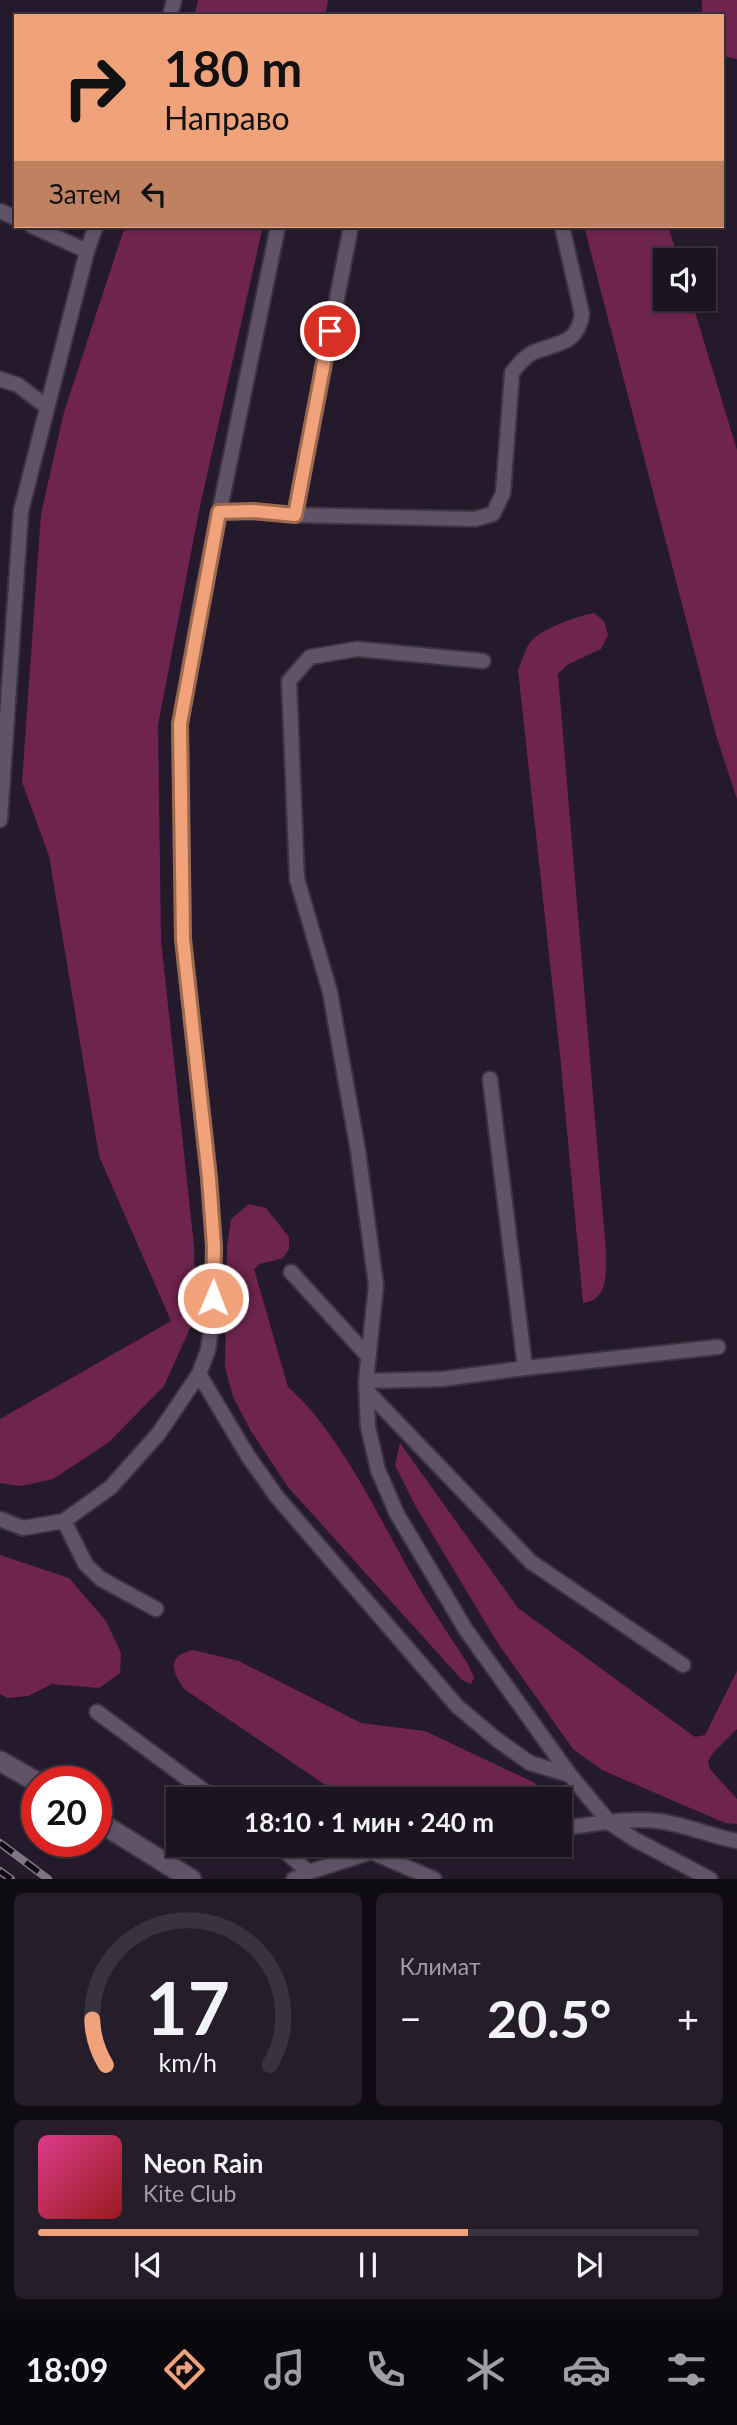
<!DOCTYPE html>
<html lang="ru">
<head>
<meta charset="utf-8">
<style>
	body { margin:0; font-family:Lato,sans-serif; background:#251d29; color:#f1f3f6; height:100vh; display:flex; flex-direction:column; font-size:26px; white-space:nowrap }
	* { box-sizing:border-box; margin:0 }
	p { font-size:23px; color:#a09ea5 }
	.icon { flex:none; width:38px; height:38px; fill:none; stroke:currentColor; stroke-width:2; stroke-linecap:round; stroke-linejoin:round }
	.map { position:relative; height:1879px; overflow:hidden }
	.drawer { display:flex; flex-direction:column; gap:14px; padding:14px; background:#0f0b12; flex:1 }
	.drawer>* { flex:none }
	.banner { position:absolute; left:14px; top:14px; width:710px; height:214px; border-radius:0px; box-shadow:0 2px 5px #0004,0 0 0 2px #3a333e; background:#f0a27a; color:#111; overflow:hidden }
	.controls { position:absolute; left:653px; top:248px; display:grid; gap:14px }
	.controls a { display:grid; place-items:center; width:63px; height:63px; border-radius:0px; background:#1c1420; box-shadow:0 2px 5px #0004,0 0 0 2px #3a333e; font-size:35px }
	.speed { position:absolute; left:21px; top:1766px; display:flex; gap:14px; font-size:35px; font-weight:700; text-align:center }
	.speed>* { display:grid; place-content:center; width:91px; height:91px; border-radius:50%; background:#1c1420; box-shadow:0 2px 5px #0004,0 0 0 2px #3a333e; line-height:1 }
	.speed .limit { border:10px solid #d22; background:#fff; color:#111 }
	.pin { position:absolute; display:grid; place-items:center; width:60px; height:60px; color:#fff; margin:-30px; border:4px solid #fff; border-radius:50%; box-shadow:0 2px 7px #0007 }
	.me { position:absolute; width:77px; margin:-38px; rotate:1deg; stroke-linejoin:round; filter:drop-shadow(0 0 5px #0008) }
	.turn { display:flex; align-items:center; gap:24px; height:147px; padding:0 35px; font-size:32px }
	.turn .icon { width:91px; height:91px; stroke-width:2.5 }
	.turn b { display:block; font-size:49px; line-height:60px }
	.then { display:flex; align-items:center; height:66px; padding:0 35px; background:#0003; gap:14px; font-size:26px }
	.big { font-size:52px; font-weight:700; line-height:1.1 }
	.drawer .tile { flex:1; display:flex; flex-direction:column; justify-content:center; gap:10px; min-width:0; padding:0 24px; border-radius:10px; background:#251d29 }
	.drawer .dial { align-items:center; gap:0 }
	.dial svg { height:182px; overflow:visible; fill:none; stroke:#3a333e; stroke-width:7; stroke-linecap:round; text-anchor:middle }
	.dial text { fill:#f1f3f6; stroke:none }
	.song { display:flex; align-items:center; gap:21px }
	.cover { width:84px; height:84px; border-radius:10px; background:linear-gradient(135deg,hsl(330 70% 55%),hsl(0 70% 35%)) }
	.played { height:7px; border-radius:4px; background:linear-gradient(90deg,#f0a27a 65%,#3a333e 65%) }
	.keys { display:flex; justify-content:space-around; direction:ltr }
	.heat { display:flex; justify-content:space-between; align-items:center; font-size:38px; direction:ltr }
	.drawer .tiles { flex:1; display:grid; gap:14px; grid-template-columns:1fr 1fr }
	.tile:last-child { grid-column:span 2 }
	.trip { position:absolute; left:166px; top:1787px; width:406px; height:70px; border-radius:0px; background:#1c1420; box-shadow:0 2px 5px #0004,0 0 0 2px #3a333e; font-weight:700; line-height:70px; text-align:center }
	.tab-bar { display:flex; height:112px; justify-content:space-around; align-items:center; background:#0b080d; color:#a09ea5 }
	.tab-bar .icon { width:49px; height:49px }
	.tab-bar .active { color:#f0a27a }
	.tab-bar b { font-size:32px; color:#f1f3f6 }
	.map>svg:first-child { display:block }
	.forest { fill:#6e244c }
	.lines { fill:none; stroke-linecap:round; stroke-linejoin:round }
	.service-casing { stroke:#3c3441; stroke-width:18 }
	.tertiary-casing { stroke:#3c3441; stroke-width:23 }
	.service { stroke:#605368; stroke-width:14 }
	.tertiary { stroke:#605368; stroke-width:19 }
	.rail-casing { stroke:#7f7685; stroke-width:8 }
	.rail { stroke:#0b070e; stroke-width:5; stroke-dasharray:16; stroke-linecap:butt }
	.route-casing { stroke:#9c694f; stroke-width:18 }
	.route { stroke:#f0a27a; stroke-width:12 }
</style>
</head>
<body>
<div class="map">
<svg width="737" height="1879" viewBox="0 0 737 1879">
	<rect width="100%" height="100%" fill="#251a2b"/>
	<path class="forest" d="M198,0H328L325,16H194Z
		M702,0H737V59L723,56V16H702Z
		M125,226H263L200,506L158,725L161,940L194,1246L195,1288L191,1326L164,1386L108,1443L53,1479L21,1486L0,1483V1419L171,1321L99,1156L49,856L22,782L41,514L64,412Z
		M584,226H668L679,261H665V299H691L737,450V799L716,735Z
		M594,613L604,621L608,635L601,649L567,665L558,674L606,1252C606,1272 609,1300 583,1303L560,1055L518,670C522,662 524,651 529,644C538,629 578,616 594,613Z
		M249,1204L266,1208L289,1237V1249L283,1258L260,1264L254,1269L288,1387C341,1434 379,1518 414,1579C431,1609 451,1637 469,1666L474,1678L471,1684L462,1680L288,1487L251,1431L233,1397L225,1367L227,1246L231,1219Z
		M400,1443L518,1608L695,1737L705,1735L737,1671V1729L712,1754L708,1762L710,1769L737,1799V1824L725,1823L602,1770L573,1749L497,1642L416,1507L395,1465Z
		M0,1555L69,1578L106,1621L121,1653L120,1673L99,1688L52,1684L28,1696L7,1698L0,1694Z
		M193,1650L239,1661L361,1723L425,1731L533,1782L545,1792L541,1799H501L470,1794L430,1799H346L184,1689C171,1670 167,1656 193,1650Z"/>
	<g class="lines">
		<g class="service-casing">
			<path id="service" d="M170,16L174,0
				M0,211L16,218
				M32,226L87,251
				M0,379L18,385L47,407
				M219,512L253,511L295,515L475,519L493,514L503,493L512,373C518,365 523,358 532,353C557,342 577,346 582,314L562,226
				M295,515L351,226
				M0,820L21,511L87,251L96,226
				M490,1079L525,1368
				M291,1272L367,1355
				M199,1374L248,1456L277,1497L457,1706L496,1739L530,1763L570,1775
				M366,1381L376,1285L358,1151L330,992L297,879L289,681L310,657L357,649L483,661
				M367,1391L531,1562L683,1665
				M0,1519L23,1528L64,1521L111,1487L159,1433L199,1374L208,1350L212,1323L214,1247L209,1178L183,939L180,724L204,587L278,226
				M64,1521L86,1565L101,1579L156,1609
				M97,1712L215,1799
				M560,1828C592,1825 626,1817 658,1821C684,1824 710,1836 737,1841
				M276,1844L309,1872
				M374,1853L434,1879
				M294,1879L309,1872L396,1844
				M710,1879L634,1839L610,1823L570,1775L466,1630L397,1514L378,1470L368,1427L366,1381L443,1379L525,1368L718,1347"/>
		</g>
		<g class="tertiary-casing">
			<path id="tertiary" d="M0,1761L37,1782
				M96,1820L191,1879"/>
		</g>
		<use href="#service" class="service"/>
		<use href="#tertiary" class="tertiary"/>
		<g class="rail-casing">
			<path id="rail" d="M0,1843L48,1879
				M0,1871L11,1879"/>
		</g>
		<use href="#rail" class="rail"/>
	</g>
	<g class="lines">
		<g class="route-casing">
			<path id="route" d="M213,1298L214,1247L209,1178L183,939L180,724L219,512L253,511L295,515L330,331"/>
		</g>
		<use href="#route" class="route"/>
	</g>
</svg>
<div class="controls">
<a><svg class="icon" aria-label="sound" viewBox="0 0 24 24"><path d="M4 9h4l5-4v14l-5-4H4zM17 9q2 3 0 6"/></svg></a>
</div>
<div class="speed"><div class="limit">20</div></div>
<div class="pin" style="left:330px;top:331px;background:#d93025"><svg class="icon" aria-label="arrive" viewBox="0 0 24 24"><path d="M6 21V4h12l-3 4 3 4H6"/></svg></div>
<svg class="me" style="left:213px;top:1298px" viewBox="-20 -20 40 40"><circle r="17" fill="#f0a27a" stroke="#fff" stroke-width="3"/><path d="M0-11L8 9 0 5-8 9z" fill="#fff"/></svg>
<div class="trip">18:10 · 1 мин · 240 m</div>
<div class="banner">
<div class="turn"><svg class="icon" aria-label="right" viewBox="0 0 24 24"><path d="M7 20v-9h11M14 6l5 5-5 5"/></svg><div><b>180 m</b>Направо</div></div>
<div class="then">Затем<svg class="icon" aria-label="left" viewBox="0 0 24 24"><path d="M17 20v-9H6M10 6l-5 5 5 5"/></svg></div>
</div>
</div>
<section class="drawer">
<div class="tiles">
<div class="tile dial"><svg viewBox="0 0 100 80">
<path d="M14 69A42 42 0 1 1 86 69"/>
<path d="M14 69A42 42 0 0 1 8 49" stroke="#f0a27a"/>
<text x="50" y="56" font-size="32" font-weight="700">17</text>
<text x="50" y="72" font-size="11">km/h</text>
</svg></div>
<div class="tile"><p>Климат</p>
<div class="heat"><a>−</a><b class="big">20.5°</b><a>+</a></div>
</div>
<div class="tile">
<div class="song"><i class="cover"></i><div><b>Neon Rain</b><p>Kite Club</p></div></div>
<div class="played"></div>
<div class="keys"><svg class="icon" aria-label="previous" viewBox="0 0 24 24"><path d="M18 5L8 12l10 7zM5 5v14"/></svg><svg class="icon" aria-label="pause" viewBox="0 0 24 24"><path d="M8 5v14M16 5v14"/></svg><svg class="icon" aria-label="next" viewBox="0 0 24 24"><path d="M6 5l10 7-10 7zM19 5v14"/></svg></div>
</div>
</div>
</section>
<nav class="tab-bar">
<b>18:09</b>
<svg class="icon active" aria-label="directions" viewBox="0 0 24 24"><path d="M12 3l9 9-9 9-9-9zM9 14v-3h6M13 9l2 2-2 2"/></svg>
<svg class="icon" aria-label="music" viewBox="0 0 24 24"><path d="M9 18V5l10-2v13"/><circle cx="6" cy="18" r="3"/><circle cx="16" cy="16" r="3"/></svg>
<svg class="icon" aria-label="phone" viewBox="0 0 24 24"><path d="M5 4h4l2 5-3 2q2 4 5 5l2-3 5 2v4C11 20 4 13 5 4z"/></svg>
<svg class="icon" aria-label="climate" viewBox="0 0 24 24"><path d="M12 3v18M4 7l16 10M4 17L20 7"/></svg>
<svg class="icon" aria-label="car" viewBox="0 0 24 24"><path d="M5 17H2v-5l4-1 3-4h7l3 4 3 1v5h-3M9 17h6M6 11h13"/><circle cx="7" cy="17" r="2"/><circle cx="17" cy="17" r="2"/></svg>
<svg class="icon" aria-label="filters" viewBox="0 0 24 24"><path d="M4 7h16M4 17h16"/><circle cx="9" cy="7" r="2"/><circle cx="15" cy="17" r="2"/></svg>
</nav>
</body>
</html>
